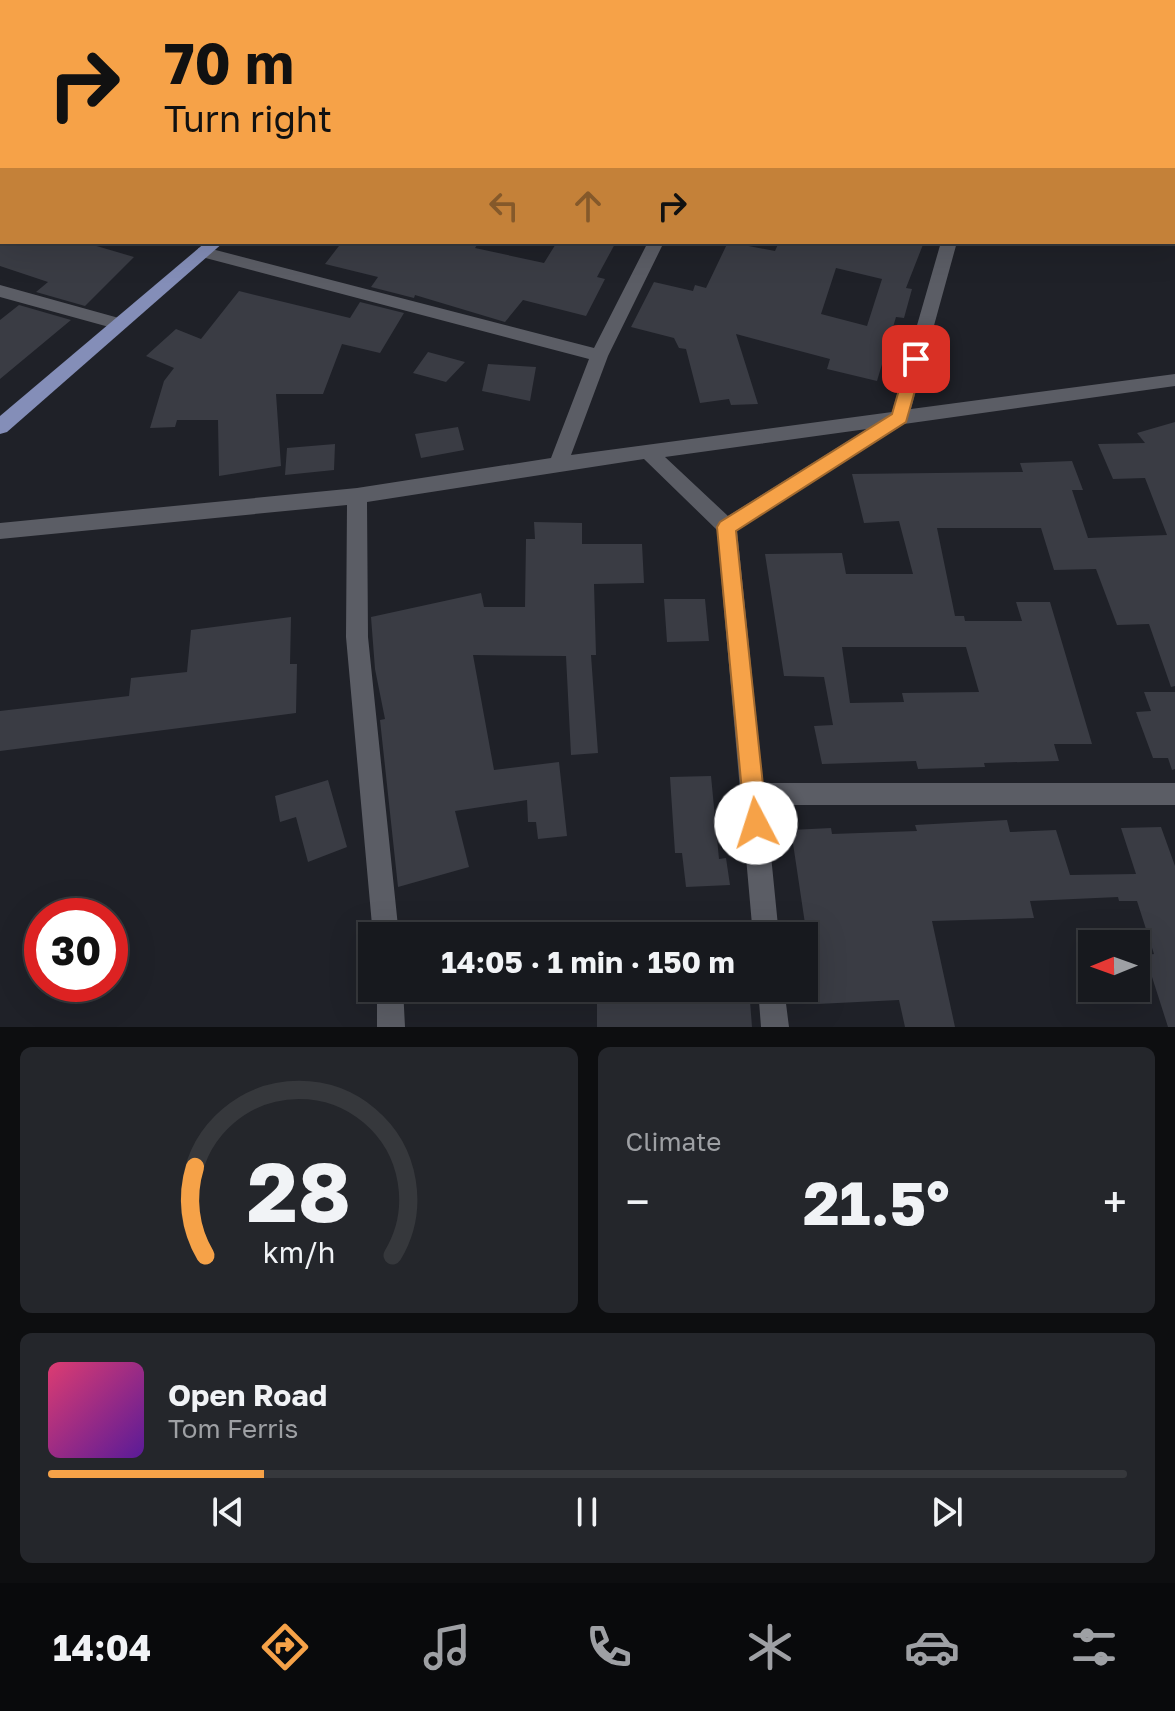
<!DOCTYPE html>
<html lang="en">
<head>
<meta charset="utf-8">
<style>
	body { margin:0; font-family:"Golos Text",sans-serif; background:#24262b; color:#f1f3f6; height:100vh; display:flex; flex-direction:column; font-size:30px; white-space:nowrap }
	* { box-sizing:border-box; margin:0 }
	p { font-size:26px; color:#9ea0a4 }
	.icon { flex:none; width:44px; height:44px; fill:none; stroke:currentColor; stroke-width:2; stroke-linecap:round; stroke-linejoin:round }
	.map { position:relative; height:1027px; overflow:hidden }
	.drawer { display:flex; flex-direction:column; gap:20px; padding:20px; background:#0d0e10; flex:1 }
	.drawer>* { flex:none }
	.banner { position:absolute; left:0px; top:0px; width:1176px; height:244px; box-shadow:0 8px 32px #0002,0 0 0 2px #36383c; background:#f6a248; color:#111; overflow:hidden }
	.needle { width:52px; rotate:269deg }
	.buttons { position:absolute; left:1078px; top:930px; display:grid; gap:16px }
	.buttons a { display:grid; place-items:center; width:72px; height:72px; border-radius:0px; background:#17191e; box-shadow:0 8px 32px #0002,0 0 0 2px #36383c; font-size:40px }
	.speed { position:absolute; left:24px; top:898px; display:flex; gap:16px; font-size:40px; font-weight:700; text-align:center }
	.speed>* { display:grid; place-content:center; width:104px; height:104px; border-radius:50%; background:#17191e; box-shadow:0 8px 32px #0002,0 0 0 2px #36383c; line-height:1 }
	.speed .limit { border:12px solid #d22; background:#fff; color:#111 }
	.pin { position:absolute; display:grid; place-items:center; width:68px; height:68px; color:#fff; margin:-34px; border-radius:16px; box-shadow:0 4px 12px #0006 }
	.me { position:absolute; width:88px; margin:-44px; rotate:355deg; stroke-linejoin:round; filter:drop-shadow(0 0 6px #0008) }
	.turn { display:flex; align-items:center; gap:28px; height:168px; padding:0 32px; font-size:36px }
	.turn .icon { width:104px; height:104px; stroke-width:2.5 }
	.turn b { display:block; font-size:56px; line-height:68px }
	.lanes { display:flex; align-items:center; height:76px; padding:0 32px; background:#0003; justify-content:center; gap:40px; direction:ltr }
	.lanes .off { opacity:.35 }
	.big { font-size:60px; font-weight:700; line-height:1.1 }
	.drawer .widget { flex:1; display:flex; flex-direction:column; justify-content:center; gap:12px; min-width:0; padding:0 28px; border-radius:12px; background:#24262b }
	.drawer .dial { align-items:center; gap:0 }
	.dial svg { height:208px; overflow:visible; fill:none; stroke:#36383c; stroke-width:7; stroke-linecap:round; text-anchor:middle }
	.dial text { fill:#f1f3f6; stroke:none }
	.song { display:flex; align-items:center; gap:24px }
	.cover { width:96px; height:96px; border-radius:12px; background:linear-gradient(135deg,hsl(340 70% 55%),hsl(270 70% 35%)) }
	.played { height:8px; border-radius:4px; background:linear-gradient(90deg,#f6a248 20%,#36383c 20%) }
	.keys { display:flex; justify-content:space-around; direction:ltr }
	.heat { display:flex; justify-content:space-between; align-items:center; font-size:44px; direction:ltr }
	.drawer .tiles { flex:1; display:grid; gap:20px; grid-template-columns:1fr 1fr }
	.widget:last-child { grid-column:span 2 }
	.trip { position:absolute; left:358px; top:922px; width:460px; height:80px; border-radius:0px; background:#17191e; box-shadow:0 8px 32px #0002,0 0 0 2px #36383c; font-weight:700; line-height:80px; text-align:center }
	.tab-bar { display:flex; height:128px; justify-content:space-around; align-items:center; background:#090a0c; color:#9ea0a4 }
	.tab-bar .icon { width:56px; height:56px }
	.tab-bar .active { color:#f6a248 }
	.tab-bar b { font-size:36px; color:#f1f3f6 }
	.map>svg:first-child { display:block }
	.building { fill:#3a3c44; fill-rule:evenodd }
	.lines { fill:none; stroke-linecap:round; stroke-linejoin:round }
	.minor { fill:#5b5d65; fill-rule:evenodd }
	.major { fill:#848eb8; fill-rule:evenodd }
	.route { fill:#f6a248; stroke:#a0692f; stroke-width:2 }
</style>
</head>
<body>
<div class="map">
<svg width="1175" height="1027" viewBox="0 0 1175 1027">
	<rect width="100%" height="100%" fill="#1f2128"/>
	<path class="building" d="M0,242H83L134,257L85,306L36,292L48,282L0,266Z
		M342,242H479L475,248L544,263L557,242H616L597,277L605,279L586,316L523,300L505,322L415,295L414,298L371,287L378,277L325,264Z
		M728,242L775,251L779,242H924L906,288L912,289L904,318L896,317L877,381L827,369L830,359L736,334L758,404L731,405L729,399L700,403L686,349L679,348L674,338L631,327L654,282L693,291L695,285L706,288ZM836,268L882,279L867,326L821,314Z
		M239,291L350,318L360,302L404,313L380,353L342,344L323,394H276L281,466L219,476L218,420H177L175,427L150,428L164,381L174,368L146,356L176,329L201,339Z
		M19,305L71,320L0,379V320Z
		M428,352L465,362L446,382L413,373Z
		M488,364L536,367L530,401L482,391Z
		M1175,422V686L1171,687L1149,624L1117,625L1096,569L1054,570L1041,528H937L955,616H964L965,621H1022L1016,602H1050L1092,744H1054L1059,761L984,763L985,767L918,769L916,761L822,764L814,726L833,725L824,677L784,676L765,554L842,553L846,574H913L899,521L864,523L852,474L1023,472L1020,463L1072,461L1083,490H1072L1088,538L1167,535L1145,478L1113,479L1098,444L1145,443L1137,433ZM842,647H966L979,692L902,693L904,702L850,703Z
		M458,427L464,450L421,458L415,434Z
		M335,444L334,470L285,475L287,448Z
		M534,522L582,523V544H642L644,583L594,584L596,655H591L598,753L571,755L566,656L473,655L494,770L559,762L567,836L538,839L536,822H528L527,800L455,811L469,867L398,887L380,720L385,719L375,669L371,617L481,593L484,607H525L526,539H535Z
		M664,599H705L709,641L667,642Z
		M291,617L290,664H297L296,713L0,751V711L129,696L131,678L187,672L191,630Z
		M1144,692H1175V769L1172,770L1168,758H1153L1136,712L1151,711Z
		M711,776L719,859L726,858L730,885L686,887L682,853H675L670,777Z
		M328,780L347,847L308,862L296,817L280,822L275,796Z
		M1007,820L1010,832L1056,830L1070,875L1136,874L1121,828L1161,827L1175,866V1027H1168L1145,955L1154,954L1137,901H1119L1118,897L1030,901L1034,918L932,921L955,1027H905L899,1000L817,1004L791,830L831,828L832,834L917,831L915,825Z
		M597,988H749L752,1027H597Z"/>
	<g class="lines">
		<path class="minor" d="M0,0H9L0,6Z
			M793,0H815L817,2H794Z
			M1174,64H1175V72H1174Z
			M0,147L2,148V158L0,157Z
			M1174,192H1175V203H1174Z
			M648,242H664L608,356L571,455L892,412L941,242H957L911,409L1175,374V386L904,424L737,530L763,783H1175V805H766L779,936H753L717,530L644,459L367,502L368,637L399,936H373L346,637L347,505L0,539V523L357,488L551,458L589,359L198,256V248L204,247L594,348ZM867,429L728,516L665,457Z
			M0,285L126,320L129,324L120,330L0,297Z
			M377,988H403L405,1027H377Z
			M758,988H784L789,1027H761Z"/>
		<path class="major" d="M206,242H224L7,432L0,434V416Z"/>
	</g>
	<path class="route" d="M916,353L924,359L906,422L736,531L767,823L763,830L756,833L748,830L745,823L717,527L720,522L892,414L908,359Z"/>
</svg>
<div class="buttons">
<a><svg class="needle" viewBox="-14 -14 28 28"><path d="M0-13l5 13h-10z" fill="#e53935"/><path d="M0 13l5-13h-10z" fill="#9ea0a4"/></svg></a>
</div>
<div class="speed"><div class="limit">30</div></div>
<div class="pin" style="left:916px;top:359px;background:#d93025"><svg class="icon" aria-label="arrive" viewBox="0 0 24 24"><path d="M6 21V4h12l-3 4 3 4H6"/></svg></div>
<svg class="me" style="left:756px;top:823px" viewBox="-20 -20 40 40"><circle r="19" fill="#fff"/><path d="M0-13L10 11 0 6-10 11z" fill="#f6a248"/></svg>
<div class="trip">14:05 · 1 min · 150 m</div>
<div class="banner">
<div class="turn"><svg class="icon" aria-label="right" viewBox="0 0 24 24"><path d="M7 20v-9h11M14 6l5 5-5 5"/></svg><div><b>70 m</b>Turn right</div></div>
<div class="lanes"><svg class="icon off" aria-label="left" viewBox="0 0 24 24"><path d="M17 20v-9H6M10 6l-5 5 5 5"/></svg><svg class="icon off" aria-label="ahead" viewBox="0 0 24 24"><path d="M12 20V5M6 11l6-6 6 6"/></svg><svg class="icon" aria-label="right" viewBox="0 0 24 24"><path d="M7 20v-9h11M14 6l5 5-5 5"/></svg></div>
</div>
</div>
<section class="drawer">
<div class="tiles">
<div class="widget dial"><svg viewBox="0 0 100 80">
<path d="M14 69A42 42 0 1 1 86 69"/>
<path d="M14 69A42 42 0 0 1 10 35" stroke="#f6a248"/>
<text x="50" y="56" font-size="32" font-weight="700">28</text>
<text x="50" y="72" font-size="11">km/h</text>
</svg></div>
<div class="widget"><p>Climate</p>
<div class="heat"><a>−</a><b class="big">21.5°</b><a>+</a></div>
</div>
<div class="widget">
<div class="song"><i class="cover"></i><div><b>Open Road</b><p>Tom Ferris</p></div></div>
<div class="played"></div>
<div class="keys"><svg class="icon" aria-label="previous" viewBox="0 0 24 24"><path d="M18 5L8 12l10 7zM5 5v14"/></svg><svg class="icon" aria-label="pause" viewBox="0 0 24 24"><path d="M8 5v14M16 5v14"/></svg><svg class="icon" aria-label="next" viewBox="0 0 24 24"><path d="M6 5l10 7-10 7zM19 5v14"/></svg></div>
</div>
</div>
</section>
<nav class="tab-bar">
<b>14:04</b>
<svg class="icon active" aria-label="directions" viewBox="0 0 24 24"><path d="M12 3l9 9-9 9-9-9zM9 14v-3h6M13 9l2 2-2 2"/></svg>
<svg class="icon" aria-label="music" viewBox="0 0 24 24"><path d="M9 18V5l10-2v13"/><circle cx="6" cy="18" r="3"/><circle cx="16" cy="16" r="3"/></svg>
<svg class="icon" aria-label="phone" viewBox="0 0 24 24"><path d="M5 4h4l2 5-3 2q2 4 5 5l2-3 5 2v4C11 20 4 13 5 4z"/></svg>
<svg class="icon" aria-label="climate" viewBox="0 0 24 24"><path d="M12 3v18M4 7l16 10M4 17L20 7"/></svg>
<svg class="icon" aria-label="car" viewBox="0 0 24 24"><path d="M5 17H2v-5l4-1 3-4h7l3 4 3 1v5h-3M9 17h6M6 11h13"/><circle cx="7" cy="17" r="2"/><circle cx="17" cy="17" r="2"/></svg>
<svg class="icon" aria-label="filters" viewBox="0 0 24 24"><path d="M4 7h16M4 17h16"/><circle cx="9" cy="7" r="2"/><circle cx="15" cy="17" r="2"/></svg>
</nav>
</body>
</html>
